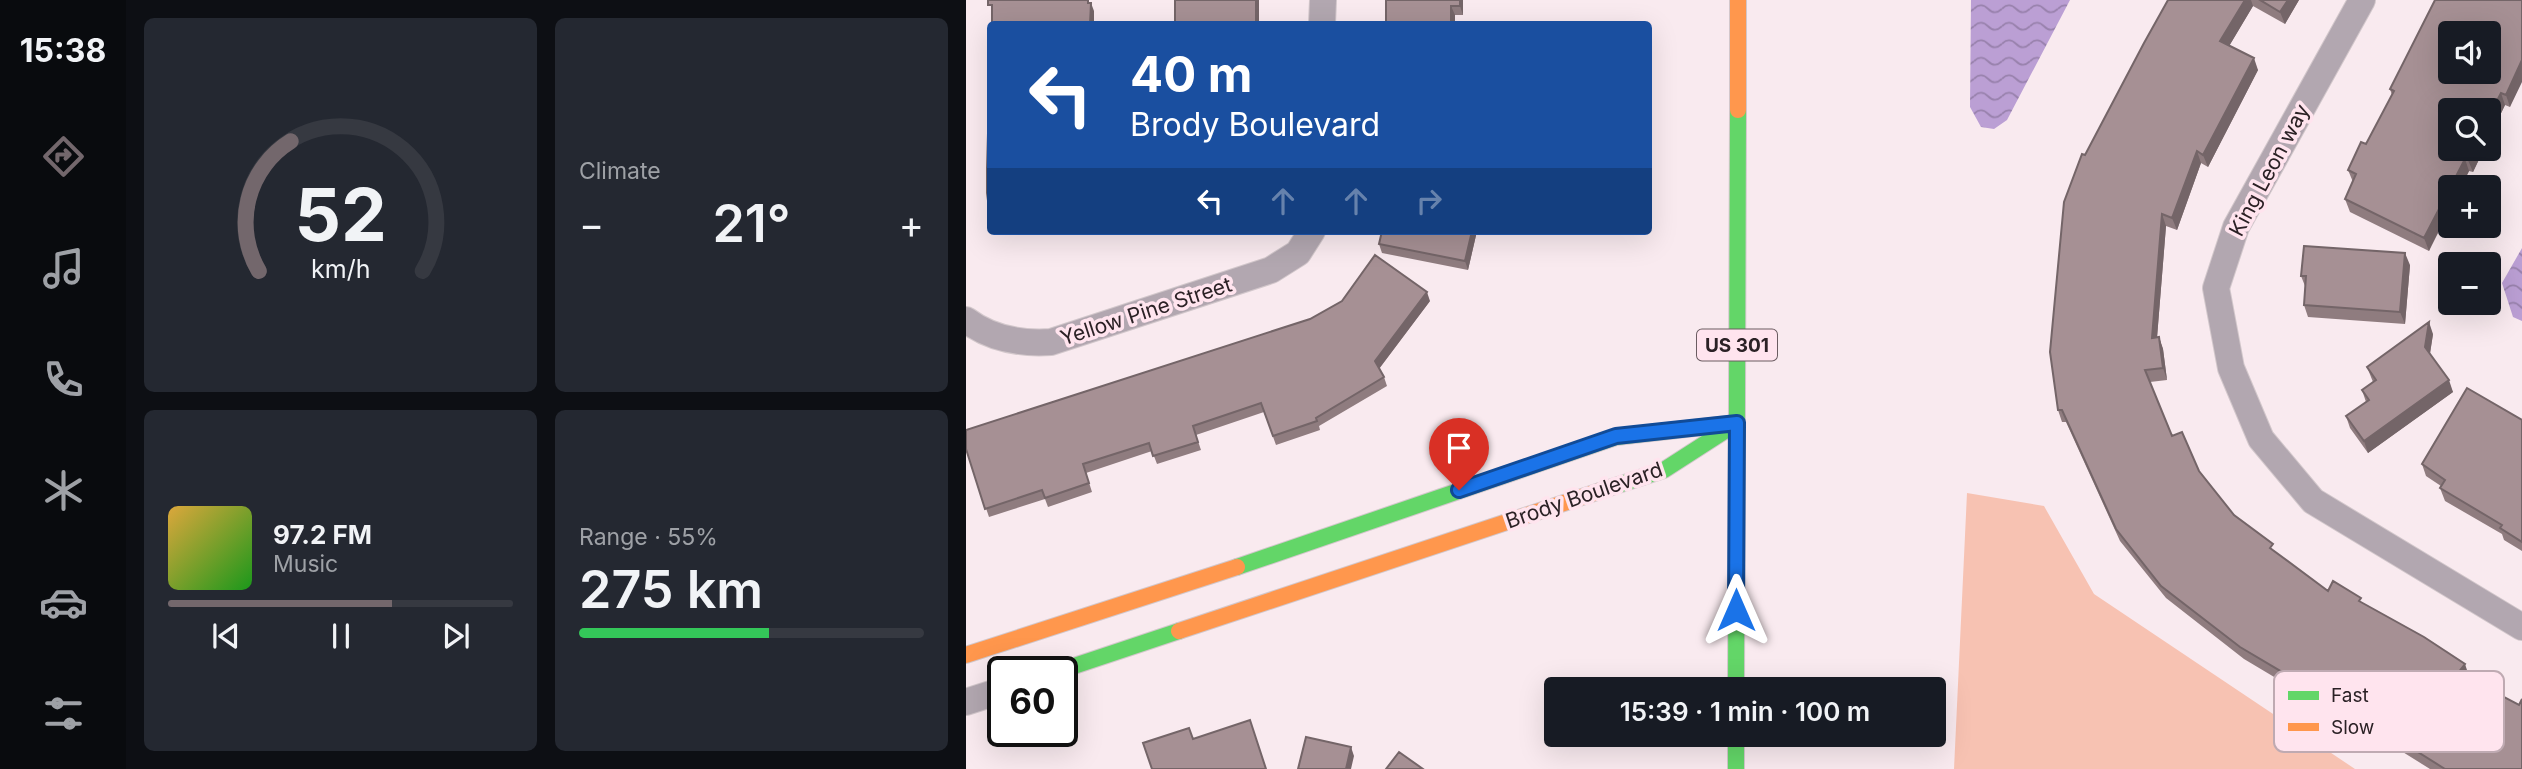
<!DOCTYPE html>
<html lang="en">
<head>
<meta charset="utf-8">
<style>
	body { margin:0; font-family:Inter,sans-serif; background:#242831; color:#f1f3f6; height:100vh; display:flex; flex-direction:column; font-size:26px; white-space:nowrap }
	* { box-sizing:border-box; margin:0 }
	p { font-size:23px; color:#9ea1a6 }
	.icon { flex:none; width:38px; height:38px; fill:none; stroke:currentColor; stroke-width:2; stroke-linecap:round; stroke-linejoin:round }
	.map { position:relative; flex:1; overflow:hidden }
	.sheet { display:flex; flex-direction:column; gap:18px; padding:18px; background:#0d0f14; width:840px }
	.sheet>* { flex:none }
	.guide { position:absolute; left:21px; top:21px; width:665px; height:214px; border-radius:7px; box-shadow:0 7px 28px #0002; background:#1a4fa0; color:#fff; overflow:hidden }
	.buttons { position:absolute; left:1472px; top:21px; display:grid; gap:14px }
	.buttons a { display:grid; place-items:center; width:63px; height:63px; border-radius:7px; background:#171b24; box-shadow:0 7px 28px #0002; font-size:35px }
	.speed { position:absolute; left:21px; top:656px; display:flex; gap:14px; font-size:35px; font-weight:700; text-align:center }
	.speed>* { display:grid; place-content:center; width:91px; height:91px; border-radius:50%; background:#171b24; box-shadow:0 7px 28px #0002; line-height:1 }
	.speed .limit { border:4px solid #111; border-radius:10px; background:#fff; color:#111 }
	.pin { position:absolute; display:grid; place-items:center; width:60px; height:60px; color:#fff; margin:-72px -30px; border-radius:50% 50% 50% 0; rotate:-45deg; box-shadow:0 0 7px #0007 }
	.pin .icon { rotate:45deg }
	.me { position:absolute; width:77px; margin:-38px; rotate:0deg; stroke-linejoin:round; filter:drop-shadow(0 0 5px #0008) }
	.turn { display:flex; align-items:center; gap:24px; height:147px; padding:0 28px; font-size:32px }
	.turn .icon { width:91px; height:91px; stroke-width:2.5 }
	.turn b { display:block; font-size:49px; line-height:60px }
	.lanes { display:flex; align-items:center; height:66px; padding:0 28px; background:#0003; justify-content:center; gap:35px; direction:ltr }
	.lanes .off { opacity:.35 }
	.big { font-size:52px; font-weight:600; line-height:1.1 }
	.sheet .widget { flex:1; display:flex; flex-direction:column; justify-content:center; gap:10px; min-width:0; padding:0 24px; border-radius:10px; background:#242831 }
	.sheet .dial { align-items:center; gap:0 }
	.dial svg { height:182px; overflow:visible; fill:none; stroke:#363941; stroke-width:7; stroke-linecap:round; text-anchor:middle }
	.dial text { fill:#f1f3f6; stroke:none }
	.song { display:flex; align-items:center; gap:21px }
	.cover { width:84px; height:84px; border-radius:10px; background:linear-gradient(135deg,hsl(40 70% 55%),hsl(120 70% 35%)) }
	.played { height:7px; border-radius:4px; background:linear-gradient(90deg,#73676c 65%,#363941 65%) }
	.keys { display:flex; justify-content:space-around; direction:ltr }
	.heat { display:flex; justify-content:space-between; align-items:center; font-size:38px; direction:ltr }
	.charge { height:10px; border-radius:5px; background:linear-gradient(90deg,#34c759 55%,#363941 0) }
	.sheet .tiles { flex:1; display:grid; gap:18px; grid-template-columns:repeat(2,1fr) }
	.trip { position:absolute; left:578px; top:677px; width:402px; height:70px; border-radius:7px; background:#171b24; box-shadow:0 7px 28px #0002; font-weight:600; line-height:70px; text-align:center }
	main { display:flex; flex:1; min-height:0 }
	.dock { display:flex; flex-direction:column; width:126px; justify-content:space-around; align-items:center; background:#090b0e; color:#9ea1a6 }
	.dock .icon { width:49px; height:49px }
	.dock .active { color:#73676c }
	.dock b { font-size:32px; color:#f1f3f6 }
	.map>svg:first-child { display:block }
	.grass { fill:#f7c2b2 }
	.water { fill:url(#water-waves) }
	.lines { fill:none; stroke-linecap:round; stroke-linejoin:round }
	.street-casing { stroke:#d2c7cb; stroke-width:28 }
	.fast-casing { stroke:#d2c7cb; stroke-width:18 }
	.slow-casing { stroke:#d2c7cb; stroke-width:18 }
	.street { stroke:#b2a7b0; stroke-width:26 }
	.fast { stroke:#63d668; stroke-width:16 }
	.slow { stroke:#ff974d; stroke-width:16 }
	.wall { fill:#8f7c7f }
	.shaded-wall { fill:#746568 }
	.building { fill:#a69094; stroke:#746568; stroke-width:2; fill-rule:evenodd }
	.route-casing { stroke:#114b97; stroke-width:18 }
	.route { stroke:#1a73e8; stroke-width:12 }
	.labels { text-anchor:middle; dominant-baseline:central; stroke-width:7; stroke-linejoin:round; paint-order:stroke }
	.shield { fill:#ffe4ee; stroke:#6b5c61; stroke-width:2 }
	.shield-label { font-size:19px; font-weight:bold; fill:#2b2125 }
	.street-label { font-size:21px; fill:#2b2125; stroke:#ffe4ee }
	.key { fill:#ffe4ee; stroke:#bfaab2; stroke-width:2 }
	.key-label { font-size:19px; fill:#2b2125 }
</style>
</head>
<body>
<main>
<nav class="dock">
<b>15:38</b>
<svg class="icon active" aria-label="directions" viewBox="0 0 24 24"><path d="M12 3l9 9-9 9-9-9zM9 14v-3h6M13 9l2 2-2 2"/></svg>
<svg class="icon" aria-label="music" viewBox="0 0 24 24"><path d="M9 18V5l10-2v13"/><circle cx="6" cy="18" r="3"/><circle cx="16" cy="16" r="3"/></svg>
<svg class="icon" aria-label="phone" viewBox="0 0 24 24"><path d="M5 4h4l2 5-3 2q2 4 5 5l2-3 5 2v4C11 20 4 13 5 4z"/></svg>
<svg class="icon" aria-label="climate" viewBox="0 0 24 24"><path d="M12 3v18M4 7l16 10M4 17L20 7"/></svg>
<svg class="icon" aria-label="car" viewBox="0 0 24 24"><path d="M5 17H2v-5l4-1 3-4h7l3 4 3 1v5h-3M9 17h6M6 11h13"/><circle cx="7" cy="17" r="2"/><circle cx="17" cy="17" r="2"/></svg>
<svg class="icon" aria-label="filters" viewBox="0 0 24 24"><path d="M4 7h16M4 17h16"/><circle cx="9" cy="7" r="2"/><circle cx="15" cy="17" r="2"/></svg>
</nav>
<section class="sheet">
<div class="tiles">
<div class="widget dial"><svg viewBox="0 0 100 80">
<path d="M14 69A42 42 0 1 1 86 69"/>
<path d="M14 69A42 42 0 0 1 28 12" stroke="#73676c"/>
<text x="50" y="56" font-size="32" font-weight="700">52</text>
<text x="50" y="72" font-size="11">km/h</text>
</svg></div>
<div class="widget"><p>Climate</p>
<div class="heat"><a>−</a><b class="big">21°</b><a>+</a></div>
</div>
<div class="widget">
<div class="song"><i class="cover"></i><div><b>97.2 FM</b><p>Music</p></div></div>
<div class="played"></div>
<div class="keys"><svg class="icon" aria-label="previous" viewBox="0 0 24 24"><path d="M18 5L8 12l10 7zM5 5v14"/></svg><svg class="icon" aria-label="pause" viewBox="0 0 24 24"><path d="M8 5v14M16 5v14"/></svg><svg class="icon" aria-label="next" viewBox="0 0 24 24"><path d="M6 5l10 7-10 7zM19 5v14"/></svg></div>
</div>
<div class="widget"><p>Range · 55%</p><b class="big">275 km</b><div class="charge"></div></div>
</div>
</section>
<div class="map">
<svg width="1556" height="769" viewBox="0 0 1556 769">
	<defs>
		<pattern id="water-waves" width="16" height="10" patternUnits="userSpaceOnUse" patternTransform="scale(1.75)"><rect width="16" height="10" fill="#bb9fd4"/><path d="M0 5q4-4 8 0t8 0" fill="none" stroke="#9881ac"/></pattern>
	</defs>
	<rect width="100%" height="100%" fill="#f9eaef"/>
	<path class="grass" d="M1001,493L1078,506L1128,594L1389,769H988Z"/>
	<path class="water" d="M1005,0H1104L1041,120L1028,129L1015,127L1004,107Z
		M1556,248V321L1547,317L1536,283Z"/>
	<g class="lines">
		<g class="street-casing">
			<path id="street" d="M1396,0L1270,227L1250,288L1265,368L1295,439L1347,501L1556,627
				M356,24L357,0
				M0,320C25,339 55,344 85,342L305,270L332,253L346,231
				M0,702L37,690"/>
		</g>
		<g class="fast-casing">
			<path id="fast" d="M271,567L650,437L771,423L698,470L634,491
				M90,672L213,631
				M770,690L772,110
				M770,735V769"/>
		</g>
		<g class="slow-casing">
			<path id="slow" d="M772,110V0
				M213,631L634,491
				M0,655L271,567"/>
		</g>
		<use href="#street" class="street"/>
		<use href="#fast" class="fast"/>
		<use href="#slow" class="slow"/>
	</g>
	<path class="wall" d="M420,0H497V15H489V24H420Z
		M1202,0H1333L1319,24L1287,6L1263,46L1292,70L1242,167L1235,163L1211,230L1200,226L1191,338L1193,337L1197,349L1201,380L1184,382L1206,436L1268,515L1310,553L1362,591L1397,603L1503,676L1502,678L1556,769H1464L1424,744L1422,737L1349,696L1347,700L1278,659L1200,598L1154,541L1100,422H1096L1092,410L1119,155Z
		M1556,0L1544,107L1539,105L1522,140V110L1484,149H1518L1507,172L1503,171L1495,187H1484L1463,251L1384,212L1379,199L1387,182L1382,170L1400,144L1426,95L1424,89Z
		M511,231L502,270L416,253L413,244Z
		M1444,265L1439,324L1342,317L1338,305L1339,286L1335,276Z
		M464,301L413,369L418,377L421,386L353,426L354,430L310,445L298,412L230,435L235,450L191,464L186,451L120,473L126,492L82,507L79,499L23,517L0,449Z
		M1467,334L1464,354L1487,392L1402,453L1384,428L1380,416L1400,402L1396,390L1407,382L1401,367Z
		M1556,420V551L1538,540L1536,534L1479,501L1474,488L1475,486L1460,476L1456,464Z"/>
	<path class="shaded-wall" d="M290,0H293V24H290Z
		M494,0H497V15L494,6Z
		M1279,0H1285L1287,6L1259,53L1254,41Z
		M1322,0H1333L1319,24L1314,12Z
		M125,3L128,11V24H124Z
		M485,6L489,15V24H485Z
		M1288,58L1292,70L1242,167L1237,155Z
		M1556,60V82L1544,107L1540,95Z
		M1535,93L1539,105L1522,140V118Z
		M1508,149H1518L1507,172L1502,160Z
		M1231,151L1235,163L1211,230L1206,218Z
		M1499,159L1503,171L1495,187H1484Z
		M1484,188V209L1463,251L1458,238Z
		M1196,214L1200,226L1190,350L1186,338Z
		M506,231H511L502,270L499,261Z
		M1439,253L1444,265L1439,324L1434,312Z
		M461,292L464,301L412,370L409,361Z
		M1463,322L1467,334L1463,359L1459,347Z
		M1193,337L1197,349L1201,380L1197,368Z
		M1483,380L1487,392L1402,453L1398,441Z
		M1499,664L1503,676L1497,685L1492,673Z
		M1345,684L1349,696L1347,700L1343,688Z
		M385,747L388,756L385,769H380Z"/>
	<path class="building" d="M22,0H122V3H125L124,24H26V5H22Z
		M209,0H290V24H209Z
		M420,0H494V6H485V24H420Z
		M1202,0H1279L1254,41L1288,58L1237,155L1231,151L1206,218L1196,214L1186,338L1193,337L1197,368L1179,370L1206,436L1216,432L1233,471L1268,515L1307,544L1304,548L1362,591L1367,581L1395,598L1393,601L1458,637L1499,664L1492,673L1553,705L1556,699V769H1479L1420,732L1423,728L1345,684L1343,688L1274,647L1195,586L1150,529L1096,410H1092L1084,352L1098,202L1116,154L1119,155L1178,43Z
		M1294,0H1322L1314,12Z
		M1469,0H1556V60L1540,95L1535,93L1522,118V110H1484V149H1508L1502,160L1499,159L1458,238L1379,199L1390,174L1382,170L1395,142L1400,144L1428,91L1424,89ZM1484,33H1522V72H1484Z
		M24,63V216L21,193V168Z
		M416,231H506L499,261L413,244Z
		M1338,246L1439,253L1434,312L1338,305L1340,276H1335Z
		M409,255L461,292L409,361L418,377L350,418L351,421L307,436L295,403L227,426L232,442L187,456L183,443L117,464L123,483L79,498L76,490L19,509L0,449V430L344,319L376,301Z
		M1463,322L1459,347L1483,380L1398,441L1380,416L1403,400L1396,390L1410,380L1401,367Z
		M1501,388L1556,420V542L1534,528L1536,525L1474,488L1479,480L1456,464Z
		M284,720L300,769H186L177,743L223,728L227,739Z
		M340,737L385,747L380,769H332Z
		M433,752L457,769H420Z"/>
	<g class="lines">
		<g class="route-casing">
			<path id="route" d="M493,490L650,436L771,423L770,610"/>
		</g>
		<use href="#route" class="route"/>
	</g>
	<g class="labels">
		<rect class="shield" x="731" y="329.5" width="80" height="31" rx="5"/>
		<g class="shield-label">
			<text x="771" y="345">US 301</text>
		</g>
		<g class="street-label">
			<text transform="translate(1303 170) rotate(-62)">King Leon way</text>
			<text transform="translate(180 311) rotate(-18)">Yellow Pine Street</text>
			<text transform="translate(618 495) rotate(-19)">Brody Boulevard</text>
		</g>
	</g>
	<rect x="1308" y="671" width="230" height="81" rx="10" class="key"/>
	<rect x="1322" y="691" width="31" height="9" fill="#63d668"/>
	<rect x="1322" y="723" width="31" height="8" fill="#ff974d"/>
	<g class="key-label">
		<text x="1365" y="702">Fast</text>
		<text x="1365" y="734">Slow</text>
	</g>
</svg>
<div class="buttons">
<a><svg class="icon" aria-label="sound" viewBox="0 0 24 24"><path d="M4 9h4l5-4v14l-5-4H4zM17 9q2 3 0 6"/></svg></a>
<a><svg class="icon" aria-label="search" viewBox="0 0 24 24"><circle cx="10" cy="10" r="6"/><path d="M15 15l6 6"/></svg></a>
<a>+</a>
<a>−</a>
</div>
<div class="speed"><div class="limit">60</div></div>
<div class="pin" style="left:493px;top:490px;background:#d93025"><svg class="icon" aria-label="arrive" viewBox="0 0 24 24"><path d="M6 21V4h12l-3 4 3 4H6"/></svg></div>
<svg class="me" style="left:770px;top:610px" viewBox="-20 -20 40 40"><path d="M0-17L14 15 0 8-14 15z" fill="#1a73e8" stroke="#fff" stroke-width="4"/></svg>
<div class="trip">15:39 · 1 min · 100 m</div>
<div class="guide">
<div class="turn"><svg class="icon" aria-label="left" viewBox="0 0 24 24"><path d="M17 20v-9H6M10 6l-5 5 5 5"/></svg><div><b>40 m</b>Brody Boulevard</div></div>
<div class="lanes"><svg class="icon" aria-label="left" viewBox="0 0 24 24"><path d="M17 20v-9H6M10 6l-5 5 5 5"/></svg><svg class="icon off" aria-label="ahead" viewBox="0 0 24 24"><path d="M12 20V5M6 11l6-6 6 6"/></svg><svg class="icon off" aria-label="ahead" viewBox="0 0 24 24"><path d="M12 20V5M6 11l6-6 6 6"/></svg><svg class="icon off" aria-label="right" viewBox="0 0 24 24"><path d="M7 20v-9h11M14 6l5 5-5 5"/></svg></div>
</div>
</div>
</main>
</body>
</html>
